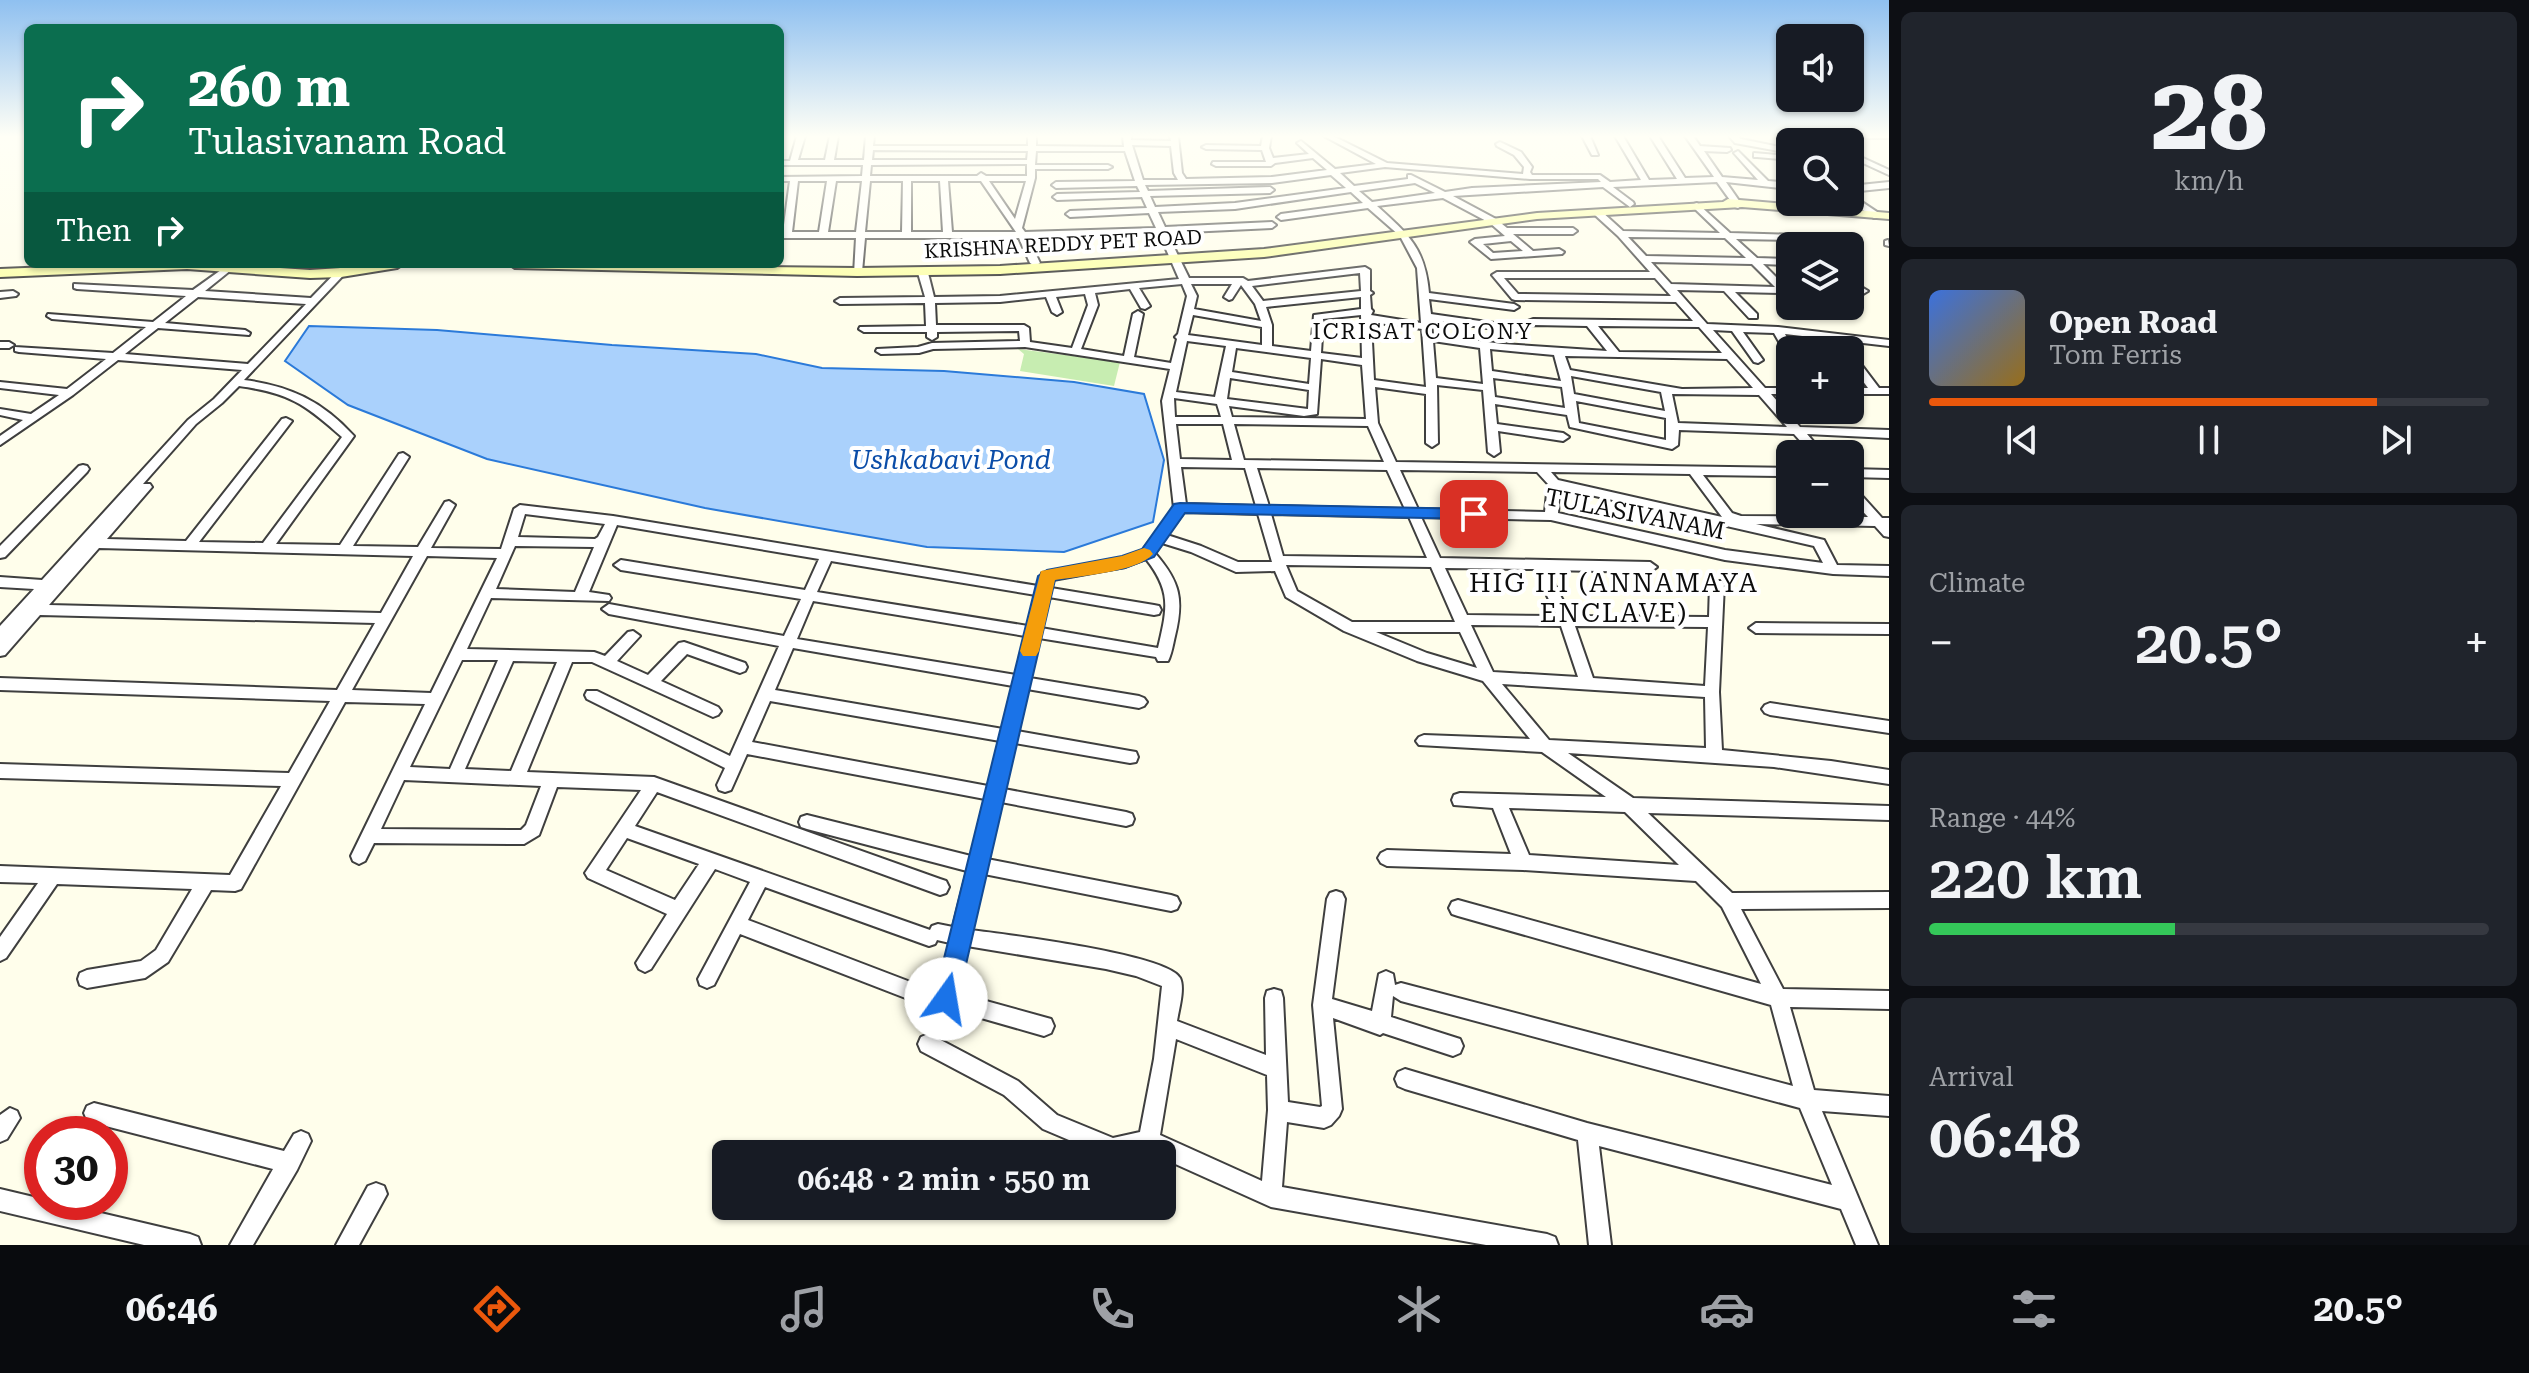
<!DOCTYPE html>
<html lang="en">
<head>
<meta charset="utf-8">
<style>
	body { margin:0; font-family:"Roboto Serif",serif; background:#20242c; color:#f1f3f6; height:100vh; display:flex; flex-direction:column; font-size:30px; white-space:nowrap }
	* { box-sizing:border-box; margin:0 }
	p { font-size:26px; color:#9ea1a6 }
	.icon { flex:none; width:44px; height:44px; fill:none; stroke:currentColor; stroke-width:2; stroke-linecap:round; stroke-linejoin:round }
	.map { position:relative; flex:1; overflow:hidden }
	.panel { display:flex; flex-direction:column; gap:12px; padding:12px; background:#0d0f14; width:640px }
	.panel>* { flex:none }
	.top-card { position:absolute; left:24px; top:24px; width:760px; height:244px; border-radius:12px; box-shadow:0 2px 6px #0004; background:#0b6e4f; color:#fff; overflow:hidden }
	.controls { position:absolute; left:1776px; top:24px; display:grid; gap:16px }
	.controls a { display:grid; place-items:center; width:88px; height:88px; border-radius:12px; background:#171b24; box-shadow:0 2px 6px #0004; font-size:40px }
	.speed { position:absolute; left:24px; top:1116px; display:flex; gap:16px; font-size:40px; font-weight:700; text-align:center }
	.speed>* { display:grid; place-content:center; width:104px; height:104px; border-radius:50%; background:#171b24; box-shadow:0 2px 6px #0004; line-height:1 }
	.speed .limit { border:12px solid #d22; background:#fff; color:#111 }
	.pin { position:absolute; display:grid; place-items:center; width:68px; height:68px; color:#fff; margin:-34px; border-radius:16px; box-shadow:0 4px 12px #0006 }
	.me { position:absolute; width:88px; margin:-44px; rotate:13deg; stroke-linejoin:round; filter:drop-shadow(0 0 6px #0008) }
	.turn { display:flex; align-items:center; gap:28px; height:168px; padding:0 32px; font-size:36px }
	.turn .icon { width:104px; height:104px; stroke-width:2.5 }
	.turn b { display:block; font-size:56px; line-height:68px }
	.then { display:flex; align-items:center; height:76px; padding:0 32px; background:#0003; gap:16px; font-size:30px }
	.big { font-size:60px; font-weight:600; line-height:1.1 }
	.panel .widget { flex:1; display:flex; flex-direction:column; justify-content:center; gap:12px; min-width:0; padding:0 28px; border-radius:12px; background:#20242c }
	.panel .dial { align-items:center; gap:0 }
	.dial b { font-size:104px; line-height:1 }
	.song { display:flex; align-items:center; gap:24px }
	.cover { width:96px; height:96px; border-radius:12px; background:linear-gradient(135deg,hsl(220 70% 55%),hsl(40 70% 35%)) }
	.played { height:8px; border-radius:4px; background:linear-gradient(90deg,#ea580c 80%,#363941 80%) }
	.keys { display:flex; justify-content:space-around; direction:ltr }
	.heat { display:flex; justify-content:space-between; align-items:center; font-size:44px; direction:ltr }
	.charge { height:12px; border-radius:6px; background:linear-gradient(90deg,#34c759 44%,#363941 0) }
	.trip { position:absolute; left:712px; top:1140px; width:464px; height:80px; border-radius:12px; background:#171b24; box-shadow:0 2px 6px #0004; font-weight:600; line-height:80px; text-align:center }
	.dock { display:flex; height:128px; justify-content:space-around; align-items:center; background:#090b0e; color:#9ea1a6 }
	.dock .icon { width:56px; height:56px }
	.dock .current { color:#ea580c }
	.dock b { font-size:36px; color:#f1f3f6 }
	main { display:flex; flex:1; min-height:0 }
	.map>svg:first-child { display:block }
	.green { fill:#c7edb1 }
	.water { fill:#aad1fc; stroke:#2b7ad9; stroke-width:2 }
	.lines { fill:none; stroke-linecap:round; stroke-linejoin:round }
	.minor-casing { stroke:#3f3f3f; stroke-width:4 }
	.secondary-casing { stroke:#2e2e2e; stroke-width:4 }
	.minor { fill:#fff; fill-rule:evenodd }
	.secondary { fill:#fcffa6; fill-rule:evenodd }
	.route { fill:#1a73e8; stroke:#114b97; stroke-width:2 }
	.slow { fill:#f59e0b }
	.labels { text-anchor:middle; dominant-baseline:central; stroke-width:8; stroke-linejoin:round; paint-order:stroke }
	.far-street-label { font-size:20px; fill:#0c0c0c; stroke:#fff }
	.far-neighbourhood-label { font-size:22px; letter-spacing:2px; fill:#0c0c0c; stroke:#fff }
	.street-label { font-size:24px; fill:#0c0c0c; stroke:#fff }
	.water-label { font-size:26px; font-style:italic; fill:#0b4da8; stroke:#fff }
	.neighbourhood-label { font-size:26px; letter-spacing:2px; fill:#0c0c0c; stroke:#fff }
</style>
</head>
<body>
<main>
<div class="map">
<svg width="1889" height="1245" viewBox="0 0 1889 1245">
	<rect width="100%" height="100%" fill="#fffeeb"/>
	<path class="green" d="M1018,349L1120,362L1114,386L1020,371L1024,354Z"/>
	<path class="water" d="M309,326L437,330L612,345L756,354L822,368L944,371L1074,382L1144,394L1164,460L1153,522L1064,552L927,547L705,508L487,459L348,405L285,361Z"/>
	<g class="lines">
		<g class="minor-casing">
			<path id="minor" d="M797,136H805L798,160H825L830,136H838L834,160H864L866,136H874L873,146H1028V136H1036V146L1124,147L1123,136H1131V140L1171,141L1170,136H1178L1182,173L1186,179L1272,177L1327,170L1313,158L1275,163L1271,166H1216L1212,164L1213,162H1266L1262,150L1206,149L1202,147L1206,145L1261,146L1263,136H1271L1269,148L1273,158L1309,154L1297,143L1301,141L1335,169L1376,164L1324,136H1333L1387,163L1523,174L1524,167L1514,155L1497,146L1496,144L1500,142L1521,152L1532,167L1530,172L1532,175H1600L1610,182L1641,180L1615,136H1623L1649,180L1677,179L1650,136H1658L1685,178L1714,177L1685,136H1693L1700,146L1730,148L1731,150L1727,152L1704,151L1722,177L1758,180L1734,153L1738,151L1768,181L1790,183V189L1726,182L1742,205L1738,208L1735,207L1717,182L1613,187L1633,202L1634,204L1630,207L1603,187L1453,196L1496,219L1507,228H1573L1577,231L1573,234H1513L1533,251L1559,249L1564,252L1562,254L1491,259L1470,242L1475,239L1505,236L1490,223L1443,198L1377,206C1409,235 1425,248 1429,293L1514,304L1519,307L1514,310L1429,299L1431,314L1515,326L1533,319L1693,321L1676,302L1515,300L1512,299L1492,275L1497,272H1650L1618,236L1595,215V211H1601L1623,231L1720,233L1694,208V204L1697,203L1730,233L1802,235V239L1799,240L1736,239L1757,258L1790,259V265L1763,264L1786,287H1790V299L1781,293L1735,292L1757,314V318H1749L1724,291L1677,290L1707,324L1778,327L1889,340V346L1785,334L1794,350H1790V355L1786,354L1774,333L1743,332L1763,360L1758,363L1754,362L1732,331L1713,330L1765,388H1790V394H1771L1800,427L1889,430V438L1807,434L1824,454H1812L1794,434L1679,430L1678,445L1672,449L1570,427L1567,415L1495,404L1497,424L1563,433L1569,437L1563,441L1498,431L1500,452L1494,456L1488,452L1483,390L1437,385L1438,443L1432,447L1426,443V394L1375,387L1378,423L1396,462L1790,468V476L1703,475L1732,513L1741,516L1868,517L1850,498V486L1854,487L1882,518H1889V537L1884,536L1875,526L1756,524L1824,540L1837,565L1889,566V576L1833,574L1725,560L1551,520L1421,517L1440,558L1650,562L1657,567L1650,572L1547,570L1571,616L1709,617L1710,584L1712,581H1722L1724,584L1719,692L1722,750L1831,761L1889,770V784L1774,767L1568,753L1633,798L1889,806V820L1648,813L1732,893L1889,892V908L1741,909L1783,989L1889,991V1009L1790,1007L1814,1090L1889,1096V1116L1822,1111L1878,1245H1856L1841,1209L1599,1146L1611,1245H1589L1578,1140L1405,1089L1398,1086L1395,1079L1398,1072L1405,1069L1587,1123L1832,1185L1800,1108L1401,1001L1393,996L1391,1017L1460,1039L1463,1046L1460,1053L1453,1056L1383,1033L1380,1035L1333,1018L1342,1109L1339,1116L1331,1125L1324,1128L1287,1122L1282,1187L1547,1234L1555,1237L1558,1245H1486L1271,1207L1162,1158V1154L1149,1151L1135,1154H1102L1043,1129L1004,1095L921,1051L918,1044L921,1037L928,1034L935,1037L1018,1081L1057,1115L1113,1138L1140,1132L1154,1059L1162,986L1136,976L1106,969L967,946L957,993L1051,1019L1054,1026L1051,1033L1044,1036L946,1008L921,1004L740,934L714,985L707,988L700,985L698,979L750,882L715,869L651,969L645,972L639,969L636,963L667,914L588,878L585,873L641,790L557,787L539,835L524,844L374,843L365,861L359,864L353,861L351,856L425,704L345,702L241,889L235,891L211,890L168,962L145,978L87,988L80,985L78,979L80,973L87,970L141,961L156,950L192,889L57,884L6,958L0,961V937L38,883L0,882V866L230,875L281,786L0,778V764L289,773L330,701L0,690V678L337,690L375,623L40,615L5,655L0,656V626L34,589L0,587V577L42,580L188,420L214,399L242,370L118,360L73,395L0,445V436L23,420L0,415V409L31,414L59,395L0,388V382L67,389L106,359L19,352L15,351V347L113,353L146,327L52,319L47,316L48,314L153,322L186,296L77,289L74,288V284L193,290L228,265L231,266V270L205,291L311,298L344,264H354L244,380C290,386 322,401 354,436L276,544L340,545L399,454L403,453L409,457L353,546L418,547L445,502L449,501L455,505L431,548L501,549L514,509L520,505L613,516L1038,586L1042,573L1123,558L1143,550L1174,508L1162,401L1170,369L1025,347L933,349L919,353L881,354L876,351L877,349L918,347L932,343L1020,341L1019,331L937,332V337L932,340L927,337V332H864L859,329L860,327L926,326L925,303L840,304L835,301L840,298L925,297L918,273L923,270L928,273L934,297L1000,296L1179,279L1159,233L1028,238L1040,263L1035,266L1030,263L1019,238H865L862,272L854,274L856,238H780V232H783L790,181H780V177L862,176L863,165H780V161H790ZM1132,145L1171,146L1174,173L1178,180H1143ZM873,150L1028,151L1027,160H872ZM1036,151H1125L1135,181L1056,182L1052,185L1056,188L1137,186L1140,192L1057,194L1053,197L1057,200L1142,197L1147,208L1070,211L1066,214L1070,217L1149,213L1156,228L1025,232L1022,228L1035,178V169H1108L1112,167L1108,165H1035ZM1027,164V176H986L981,173L977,176H870L871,165ZM1385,167L1530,179H1598L1601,182L1472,188L1445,192L1411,175H1408V179L1354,186L1340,173ZM1331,175L1346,188L1235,203L1155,207L1150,196L1270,193L1274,190L1270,187L1148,191L1145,185L1272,183ZM798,181H827L819,232H792ZM836,181H862L856,232H828ZM870,181H903L902,232H865ZM911,181H940L943,232H911ZM948,181H981L1016,232H952ZM989,181H1026L1015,219ZM1415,183L1435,193L1372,202L1359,191ZM1351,192L1363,203L1281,214L1277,217L1281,220L1368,208L1400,236L1417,268L1421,323L1371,315L1373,311L1371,309L1370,295L1373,293L1370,291V270L1365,267L1248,281L1243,278H1189L1167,233L1272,228L1276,225L1272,222L1165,227L1158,212L1235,209ZM1628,237L1725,238L1746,258L1646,256ZM1511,241L1523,251L1493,253L1483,244ZM1651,262L1752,264L1775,287L1671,284ZM1360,273L1361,291L1263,301L1252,286ZM1504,278H1655L1671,296L1518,294ZM1182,284L1187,296L1178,334L1175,337L1177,339L1171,363L1134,357L1143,314L1138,311L1133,314L1124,356L1081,349L1098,305L1095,293L1130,289L1141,308L1145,309L1150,306L1139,288ZM1191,284H1232L1224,297L1229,300L1232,299L1241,285L1255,304L1261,321L1194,309L1197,296ZM1085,294L1088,305L1072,348L1030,342L1029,328L1024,325H936L935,303L1000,302L1046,297L1052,312L1057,315L1062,312L1056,297ZM198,297L306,304L248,364L125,354L158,328L249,335L250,333L245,330L165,323ZM1361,297V309L1314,315L1311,351L1272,346V325L1266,307ZM1193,315L1262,327V345L1188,335ZM1361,315L1362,358L1321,353L1323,319ZM1431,320L1516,332L1534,325L1587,326L1607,351L1503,344L1432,335ZM1371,322L1422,329L1426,387L1374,380ZM1598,326L1699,327L1722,353L1619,352ZM1187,341L1226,346L1215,397L1176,392ZM1433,341L1480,348L1483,384L1436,378ZM1236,348L1311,358L1309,384L1232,372ZM1490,349L1554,355L1561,381L1492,371ZM1565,356L1727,359L1753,388L1682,389L1570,370ZM1321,359L1362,365L1366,419L1232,417L1229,406L1304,416L1317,414ZM1571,376L1661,392L1665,411L1574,394ZM1230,378L1309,390L1308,409L1227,399ZM1493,378L1562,387L1565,408L1495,397ZM239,386C289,393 304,403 342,437L263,543L199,542L292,421L286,418L282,419L186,541L107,539L152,487L150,484H143L196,424L222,403ZM1672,394L1759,395L1787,427L1678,423ZM1174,398L1217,404L1221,417H1175ZM1576,401L1666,418V440L1579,423ZM1176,424H1223L1232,460L1180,459ZM1234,424L1368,426L1384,462L1244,460ZM1181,467L1245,468L1256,506L1186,504ZM1257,468L1387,470L1405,509L1269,506ZM1400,470L1537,472L1548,484L1545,512L1418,509ZM1551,472L1690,474L1722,517L1558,480ZM1560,488L1814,546L1823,563L1725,550L1558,513ZM1184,512L1258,514L1272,562H1238L1201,546L1167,535ZM525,514L605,524L598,537L595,539L518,537ZM1271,514L1409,517L1427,558L1283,556ZM617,525L819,559L805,590L621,560L614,565L621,570L801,599L784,636L609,604L602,609L609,614L779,646L730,756L597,691H587L585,695L587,699L725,768L717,785L719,790L725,792L731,790L747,754L985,799L971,856L807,815L801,817L799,822L801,827L807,829L967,871L953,927L938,924L932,926L930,930L635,826L657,792L940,895L946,893L949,887L946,881L940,879L654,777L527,772L572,662H592L713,717L718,715L721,711L718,707L661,681L687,654L740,673L745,671L747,667L745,663L684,642L679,643L648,675L617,661L640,636L633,631L628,632L605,656L594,652L467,649L491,598L609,601L611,598L609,595L589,592ZM1162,543L1191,552L1236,572L1275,571L1286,597L1344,631L1417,661L1483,681L1530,739L1424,735L1419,737L1416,741L1419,745L1542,752L1606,797L1460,793L1454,795L1452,800L1454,805L1493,808L1511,854L1387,850L1381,853L1378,858L1381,863L1387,866L1523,870L1696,881L1722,907L1761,984L1458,900L1452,902L1449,908L1452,914L1458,916L1771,1005L1793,1086L1401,983L1395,985L1393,974L1386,971L1379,974L1372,1011L1332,999L1345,899L1342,893L1336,891L1330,893L1327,899L1313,1005L1322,1106L1320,1107L1288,1102L1283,998L1281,991L1274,989L1267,991L1265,998L1266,1055L1177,1021C1179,1009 1185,988 1180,978C1168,954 1002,934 971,930L984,874L1171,911L1177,909L1180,903L1177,897L1171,895L987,859L1001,802L1126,826L1132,824L1134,819L1132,814L1126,812L1004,789L1014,743L1130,763L1136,762L1138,757L1136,752L1130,751L1017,731L1027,689L1139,708L1144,706L1147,702L1144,698L1139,696L1030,678L1039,638L1156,657L1158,661H1168C1172,653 1173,644 1175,636C1184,599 1180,582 1155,553ZM515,546L594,547L575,592L496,589ZM99,548L413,556L381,613L49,605ZM427,556L497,558L431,693L352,690ZM1146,559C1172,592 1167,609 1158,648L1041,628L1049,597L1154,615L1159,614L1161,610L1159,606L1154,605L1051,588L1053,580L1125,567ZM831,561L1036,595L1028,626L817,592ZM1286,565L1431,567L1455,622H1352L1297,591ZM1445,568L1534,569L1557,616L1467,615ZM813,601L1025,636L1016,675L797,639ZM1471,625L1561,626L1578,677L1493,672ZM1575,626L1708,627L1705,686L1593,678ZM1376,632H1460L1477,668L1427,653ZM793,648L1013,686L1003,729L775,690ZM462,660H498L450,769L410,767ZM513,661L557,662L511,771L465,769ZM1502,684L1705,697L1706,748L1549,740ZM770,701L1000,741L988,786L752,742ZM404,780L541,786L526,825L521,830L381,829ZM1509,808L1625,812L1679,865L1529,855ZM627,838L699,864L675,900L606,870ZM765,887L929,946L935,944L937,940L950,943L939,989L921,986L748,920ZM1176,1039L1267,1075L1268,1110L1262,1181L1160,1135Z
				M1582,136H1590L1598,155H1592Z
				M1729,136H1737L1741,139L1790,149V153L1735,143Z
				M1794,136H1816L1820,138L1816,140H1791L1790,138Z
				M1833,136H1889V138H1837Z
				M1850,152L1889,170V175L1850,157Z
				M1754,153L1790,156V160L1757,157H1754Z
				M1785,169H1790V176L1786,174Z
				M1889,182V188L1850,192V186Z
				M1850,194L1880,214V218H1874L1850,201Z
				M1888,240L1889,246L1885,245V241Z
				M1850,288H1863L1868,291L1863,294H1850Z
				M13,291L18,294L16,296L0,298V292Z
				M1850,304L1856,310L1855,312H1847L1841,306Z
				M1795,306H1806L1814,315L1805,317Z
				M0,342H9L14,345L9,348H0Z
				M1850,354L1854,355L1879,388H1889V394H1850V388H1868L1850,364Z
				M83,465L87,466L89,469L87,472L5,557L0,558V546L79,466Z
				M1850,469L1889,470V478L1850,477Z
				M1756,623L1889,624V634L1756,633L1749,628Z
				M1770,703L1889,721V733L1770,715L1765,713L1762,709L1765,705Z
				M94,1103L284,1151L294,1134L301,1131L308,1134L311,1141L297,1170L253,1245H230L273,1169L94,1123L87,1120L84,1113L87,1106Z
				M10,1108L17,1111L20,1118L7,1139L0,1142V1115Z
				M376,1183L384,1186L387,1194L359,1245H336L368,1186Z
				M0,1189L42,1199V1202H54L190,1234L198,1237L201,1245H144L0,1211Z"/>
		</g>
		<g class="secondary-casing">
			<path id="secondary" d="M1728,199L1889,213V219L1742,207L1537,219L1264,257L1000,274L857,276L515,268L509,264L857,268L1000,266L1264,249L1537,213L1723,202Z
				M125,264H223L310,270L403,264L397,268L341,277L310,278L187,269L0,277V269Z"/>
		</g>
		<use href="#minor" class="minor"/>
		<use href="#secondary" class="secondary"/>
	</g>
	<linearGradient id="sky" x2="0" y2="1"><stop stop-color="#8fc0f0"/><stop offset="0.44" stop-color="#fffff6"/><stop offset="1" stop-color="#fffff6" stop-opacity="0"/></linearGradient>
	<rect width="1889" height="310" fill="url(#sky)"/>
	<path class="route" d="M1180,503L1474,509L1482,514L1474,519L1185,513L1154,557L1125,568L1055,580L958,999L954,1007L946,1011L937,1007L934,999L1038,576L1047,570L1122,556L1142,549L1174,504Z"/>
	<path class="slow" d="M1144,548L1150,550L1153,554C1138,572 1079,576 1055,580L1039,651L1036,656H1023L1020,651L1041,571L1122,556Z"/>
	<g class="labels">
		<g class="far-street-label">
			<text transform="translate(1063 244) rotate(-3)">KRISHNA REDDY PET ROAD</text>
		</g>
		<g class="far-neighbourhood-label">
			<text x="1423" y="331">ICRISAT COLONY</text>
		</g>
		<g class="street-label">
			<text transform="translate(1635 514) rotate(11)">TULASIVANAM</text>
		</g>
		<g class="water-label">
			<text x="951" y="460">Ushkabavi Pond</text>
		</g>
		<g class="neighbourhood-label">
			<text x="1614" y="583">HIG III (ANNAMAYA<tspan x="1614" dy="30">ENCLAVE)</tspan></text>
		</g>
	</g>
</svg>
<div class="controls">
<a><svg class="icon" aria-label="sound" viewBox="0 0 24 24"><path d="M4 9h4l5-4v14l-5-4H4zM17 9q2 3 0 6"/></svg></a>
<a><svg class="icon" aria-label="search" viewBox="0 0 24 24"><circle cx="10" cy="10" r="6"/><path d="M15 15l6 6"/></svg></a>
<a><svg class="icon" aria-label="layers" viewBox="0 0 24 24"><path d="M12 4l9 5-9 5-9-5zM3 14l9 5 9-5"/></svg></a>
<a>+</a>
<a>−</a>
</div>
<div class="speed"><div class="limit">30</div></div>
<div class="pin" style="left:1474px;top:514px;background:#d93025"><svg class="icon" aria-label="arrive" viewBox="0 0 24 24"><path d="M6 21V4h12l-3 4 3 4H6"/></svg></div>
<svg class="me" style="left:946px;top:999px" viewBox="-20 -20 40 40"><circle r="19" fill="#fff"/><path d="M0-13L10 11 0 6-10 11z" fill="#1a73e8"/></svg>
<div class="trip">06:48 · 2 min · 550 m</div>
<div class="top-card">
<div class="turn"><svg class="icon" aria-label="right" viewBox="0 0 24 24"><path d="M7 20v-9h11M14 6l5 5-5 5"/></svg><div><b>260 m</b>Tulasivanam Road</div></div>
<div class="then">Then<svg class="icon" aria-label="right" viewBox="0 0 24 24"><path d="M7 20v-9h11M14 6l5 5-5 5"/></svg></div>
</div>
</div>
<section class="panel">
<div class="widget dial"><b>28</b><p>km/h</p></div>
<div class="widget">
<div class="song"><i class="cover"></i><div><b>Open Road</b><p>Tom Ferris</p></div></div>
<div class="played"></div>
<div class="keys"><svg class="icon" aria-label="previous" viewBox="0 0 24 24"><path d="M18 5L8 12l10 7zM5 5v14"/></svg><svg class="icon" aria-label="pause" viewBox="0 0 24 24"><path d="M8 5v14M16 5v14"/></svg><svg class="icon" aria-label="next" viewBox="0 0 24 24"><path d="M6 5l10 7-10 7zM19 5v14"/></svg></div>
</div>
<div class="widget"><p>Climate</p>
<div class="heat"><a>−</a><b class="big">20.5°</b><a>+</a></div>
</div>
<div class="widget"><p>Range · 44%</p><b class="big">220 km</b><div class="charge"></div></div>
<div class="widget"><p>Arrival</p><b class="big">06:48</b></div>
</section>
</main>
<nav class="dock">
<b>06:46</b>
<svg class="icon current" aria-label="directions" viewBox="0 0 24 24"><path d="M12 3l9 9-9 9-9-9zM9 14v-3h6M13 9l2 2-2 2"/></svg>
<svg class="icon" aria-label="music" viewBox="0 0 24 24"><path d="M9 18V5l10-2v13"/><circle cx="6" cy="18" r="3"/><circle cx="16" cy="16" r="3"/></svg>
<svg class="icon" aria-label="phone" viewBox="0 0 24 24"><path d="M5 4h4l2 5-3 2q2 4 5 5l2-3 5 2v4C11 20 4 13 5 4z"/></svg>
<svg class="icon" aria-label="climate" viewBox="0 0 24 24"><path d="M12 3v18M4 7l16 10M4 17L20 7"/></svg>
<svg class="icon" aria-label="car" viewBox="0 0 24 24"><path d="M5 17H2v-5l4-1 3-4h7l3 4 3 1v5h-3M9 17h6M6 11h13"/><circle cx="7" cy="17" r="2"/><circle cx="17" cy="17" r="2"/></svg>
<svg class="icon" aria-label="filters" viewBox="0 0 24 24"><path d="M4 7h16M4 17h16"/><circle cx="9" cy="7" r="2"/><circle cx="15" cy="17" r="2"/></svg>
<b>20.5°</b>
</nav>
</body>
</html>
